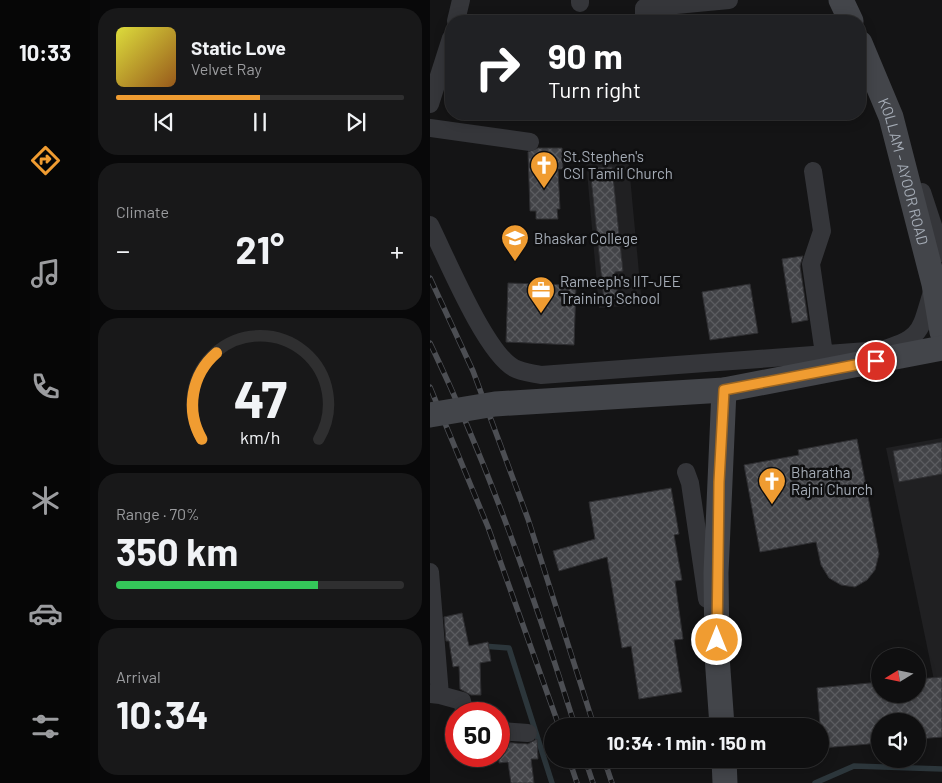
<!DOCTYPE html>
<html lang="en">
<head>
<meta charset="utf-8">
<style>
	body { margin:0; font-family:Barlow,sans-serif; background:#181819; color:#f1f3f6; height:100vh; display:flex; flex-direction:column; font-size:19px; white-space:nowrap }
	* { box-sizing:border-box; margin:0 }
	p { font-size:16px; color:#9b9c9f }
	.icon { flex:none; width:28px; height:28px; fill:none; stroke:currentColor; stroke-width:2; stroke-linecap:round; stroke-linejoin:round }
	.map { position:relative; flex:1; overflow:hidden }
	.drawer { display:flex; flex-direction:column; gap:8px; padding:8px; background:#080809; width:340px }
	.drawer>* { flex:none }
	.top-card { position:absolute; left:15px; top:15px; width:421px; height:105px; border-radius:20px; box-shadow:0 2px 12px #0003,0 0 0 1px #2f2f30; background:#202124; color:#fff; overflow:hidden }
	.needle { width:32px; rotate:260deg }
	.buttons { position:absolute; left:441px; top:648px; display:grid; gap:10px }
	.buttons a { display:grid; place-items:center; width:55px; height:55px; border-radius:50%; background:#0f0f10; box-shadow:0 2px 12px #0003,0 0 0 1px #2f2f30; font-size:25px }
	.speed { position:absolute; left:15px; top:702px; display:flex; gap:10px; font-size:25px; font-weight:700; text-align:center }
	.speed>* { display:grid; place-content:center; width:65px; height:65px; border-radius:50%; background:#0f0f10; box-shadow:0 2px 12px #0003,0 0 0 1px #2f2f30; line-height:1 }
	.speed .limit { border:8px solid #d22; background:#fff; color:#111 }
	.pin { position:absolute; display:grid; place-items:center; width:42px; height:42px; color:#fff; margin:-21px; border:2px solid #fff; border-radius:50%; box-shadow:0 1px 5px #0007 }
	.me { position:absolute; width:55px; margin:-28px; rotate:0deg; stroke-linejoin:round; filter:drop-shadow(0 0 4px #0008) }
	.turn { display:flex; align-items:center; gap:18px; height:105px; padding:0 20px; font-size:22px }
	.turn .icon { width:65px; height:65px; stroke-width:2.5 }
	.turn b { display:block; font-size:35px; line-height:42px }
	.big { font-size:38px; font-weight:700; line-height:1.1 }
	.drawer .card { flex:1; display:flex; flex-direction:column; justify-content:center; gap:8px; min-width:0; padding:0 18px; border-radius:20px; background:#181819 }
	.drawer .dial { align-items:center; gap:0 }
	.dial svg { height:130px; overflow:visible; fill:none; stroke:#2f2f30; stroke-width:7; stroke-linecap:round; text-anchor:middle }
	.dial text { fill:#f1f3f6; stroke:none }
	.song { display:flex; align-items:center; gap:15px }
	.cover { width:60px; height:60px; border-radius:8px; background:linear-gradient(135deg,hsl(60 70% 55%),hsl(30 70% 35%)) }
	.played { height:5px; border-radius:2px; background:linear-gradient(90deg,#f09c31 50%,#2f2f30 50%) }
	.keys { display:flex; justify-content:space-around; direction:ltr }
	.heat { display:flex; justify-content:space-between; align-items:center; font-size:28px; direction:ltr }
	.charge { height:8px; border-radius:4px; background:linear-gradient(90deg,#34c759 70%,#2f2f30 0) }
	.trip { position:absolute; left:114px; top:718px; width:285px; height:50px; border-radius:25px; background:#0f0f10; box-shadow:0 2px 12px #0003,0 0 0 1px #2f2f30; font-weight:700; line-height:50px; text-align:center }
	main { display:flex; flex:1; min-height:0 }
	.tab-bar { display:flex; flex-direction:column; width:90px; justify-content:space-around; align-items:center; background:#060606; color:#9b9c9f }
	.tab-bar .icon { width:35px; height:35px }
	.tab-bar .on { color:#f09c31 }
	.tab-bar b { font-size:22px; color:#f1f3f6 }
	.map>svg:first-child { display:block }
	.built { fill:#202022 }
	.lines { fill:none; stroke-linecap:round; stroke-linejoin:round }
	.stream { stroke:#2c363b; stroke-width:5.5 }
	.building { fill:url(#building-cross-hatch); stroke:#2e2e31 }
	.minor { stroke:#35363a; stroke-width:18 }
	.secondary { stroke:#43454a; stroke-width:25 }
	.rail-casing { stroke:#4c4e53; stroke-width:5.5 }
	.rail { stroke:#0f0f10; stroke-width:4; stroke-dasharray:11; stroke-linecap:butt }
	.secondary-bridge { stroke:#43454a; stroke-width:25 }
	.route-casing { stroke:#9c6520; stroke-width:12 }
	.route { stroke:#f09c31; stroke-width:9 }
	.labels { text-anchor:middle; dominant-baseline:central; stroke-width:5; stroke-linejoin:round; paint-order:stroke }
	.poi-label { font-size:15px; fill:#a5acb6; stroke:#0f0f10; text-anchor:start }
	.street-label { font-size:15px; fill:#a5acb6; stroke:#0f0f10 }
</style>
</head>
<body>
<main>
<nav class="tab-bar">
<b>10:33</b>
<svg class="icon on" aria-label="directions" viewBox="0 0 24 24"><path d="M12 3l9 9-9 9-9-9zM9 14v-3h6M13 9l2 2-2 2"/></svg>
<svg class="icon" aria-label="music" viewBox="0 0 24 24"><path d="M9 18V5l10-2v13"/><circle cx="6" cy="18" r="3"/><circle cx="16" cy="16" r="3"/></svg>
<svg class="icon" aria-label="phone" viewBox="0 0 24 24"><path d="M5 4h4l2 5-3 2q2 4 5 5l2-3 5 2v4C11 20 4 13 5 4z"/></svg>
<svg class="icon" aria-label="climate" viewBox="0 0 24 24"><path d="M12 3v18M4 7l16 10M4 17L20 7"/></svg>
<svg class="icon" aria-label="car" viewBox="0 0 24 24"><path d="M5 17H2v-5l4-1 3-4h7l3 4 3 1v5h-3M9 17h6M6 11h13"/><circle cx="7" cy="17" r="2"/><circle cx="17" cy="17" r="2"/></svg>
<svg class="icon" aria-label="filters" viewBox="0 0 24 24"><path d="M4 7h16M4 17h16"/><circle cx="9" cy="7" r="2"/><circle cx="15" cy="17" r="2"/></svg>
</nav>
<section class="drawer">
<div class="card">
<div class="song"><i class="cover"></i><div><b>Static Love</b><p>Velvet Ray</p></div></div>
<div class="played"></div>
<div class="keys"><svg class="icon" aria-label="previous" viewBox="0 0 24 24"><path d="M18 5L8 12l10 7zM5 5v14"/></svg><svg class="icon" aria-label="pause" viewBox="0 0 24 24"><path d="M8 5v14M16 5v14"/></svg><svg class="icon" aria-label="next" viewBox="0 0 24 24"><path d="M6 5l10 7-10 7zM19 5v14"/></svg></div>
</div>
<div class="card"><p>Climate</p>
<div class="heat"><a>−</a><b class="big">21°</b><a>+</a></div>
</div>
<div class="card dial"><svg viewBox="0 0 100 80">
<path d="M14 69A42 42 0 1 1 86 69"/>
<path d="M14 69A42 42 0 0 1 23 16" stroke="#f09c31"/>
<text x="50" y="56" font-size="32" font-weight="700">47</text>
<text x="50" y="72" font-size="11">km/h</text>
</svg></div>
<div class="card"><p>Range · 70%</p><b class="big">350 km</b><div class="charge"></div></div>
<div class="card"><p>Arrival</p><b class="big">10:34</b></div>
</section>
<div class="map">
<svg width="512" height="783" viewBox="0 0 512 783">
	<defs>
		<pattern id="building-cross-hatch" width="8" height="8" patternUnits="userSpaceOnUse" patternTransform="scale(1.25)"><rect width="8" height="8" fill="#434448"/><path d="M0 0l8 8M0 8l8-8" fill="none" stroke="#5b5c60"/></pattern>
	</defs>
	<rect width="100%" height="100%" fill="#141415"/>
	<path class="built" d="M198,155L212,305L169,308L156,160Z
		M512,438V679L504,680L456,448Z"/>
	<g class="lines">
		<path class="stream" d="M53,646L79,648L122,783
			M385,783L424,766L512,769"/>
	</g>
	<path class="building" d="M108,148H132L133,169H128L130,209H127L128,219H106V211H100L98,152Z
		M182,167L193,271L185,272L188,299L174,301L160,168Z
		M373,256L370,266L378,320L362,323L352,259Z
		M78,283L146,285L144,345L76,342Z
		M320,284L328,333L280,340L272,292Z
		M427,439L449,554L445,570L437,580L425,587L411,585L399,578L391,565L386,542L330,552L314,465L369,455L368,450Z
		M512,442V474L469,482L463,451Z
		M241,488L249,534L244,535L252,580L245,581L253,639L244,640L252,692L209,699L201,646L192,648L177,557L129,571L123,551L165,539L159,502Z
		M32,613L39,646L58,642L61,661L50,663L51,695H41L30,689L29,666L23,667L19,641H16L14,617Z
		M512,677V737L488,739V721H450V743L392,748L387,688L450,682V694H488V679Z
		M107,739L108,759H101L104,783H81L78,762L69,763V742L98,744Z"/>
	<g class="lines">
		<path class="minor" d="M150,0V3
			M26,21L31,0
			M214,21V8L299,0
			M0,104L21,38
			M0,128L100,142
			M383,171L392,231L381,264L394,354
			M492,192L512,253
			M0,225C16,257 55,352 84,368C91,372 102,373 111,375L451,350C495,338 490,328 503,289
			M256,472L260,483L277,599
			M0,572L10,695L0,694
			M10,695L32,701L35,714
			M69,731L98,733"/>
		<g class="secondary">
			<path d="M411,0L421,21"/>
			<path id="s1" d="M430,43L461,117L504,284L512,332"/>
			<path d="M429,364L512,348"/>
			<path d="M292,726L287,656L286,573L294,390"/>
			<path d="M294,759L295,783"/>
		</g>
		<g class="rail-casing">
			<path id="rail" d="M0,278L43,371L98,519L164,726
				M0,343C59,466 104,596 145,726
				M0,387L58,527L129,726
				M139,759L147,783
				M155,759L163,783
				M174,759L182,783"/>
		</g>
		<use href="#rail" class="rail"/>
		<path class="secondary-bridge" d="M0,415L65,404L294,390L429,364"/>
	</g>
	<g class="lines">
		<g class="route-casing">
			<path id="route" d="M287,640L289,482L294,390L446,361"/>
		</g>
		<use href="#route" class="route"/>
	</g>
	<defs>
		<g id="church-pin" transform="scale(1.4375)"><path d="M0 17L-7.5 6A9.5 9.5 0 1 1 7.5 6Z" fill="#f09c31" stroke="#0f0f10"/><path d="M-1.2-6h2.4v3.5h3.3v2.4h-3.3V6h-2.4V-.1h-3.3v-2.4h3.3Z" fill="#fff"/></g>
		<g id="university-pin" transform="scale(1.4375)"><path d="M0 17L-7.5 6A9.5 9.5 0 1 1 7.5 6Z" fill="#f09c31" stroke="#0f0f10"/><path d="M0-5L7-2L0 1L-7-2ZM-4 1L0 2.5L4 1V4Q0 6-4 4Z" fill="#fff"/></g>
		<g id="office-pin" transform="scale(1.4375)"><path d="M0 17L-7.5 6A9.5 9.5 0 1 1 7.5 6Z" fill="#f09c31" stroke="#0f0f10"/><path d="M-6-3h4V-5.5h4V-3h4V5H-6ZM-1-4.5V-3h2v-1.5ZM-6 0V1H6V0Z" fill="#fff"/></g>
	</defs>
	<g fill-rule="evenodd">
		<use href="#church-pin" x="114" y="165"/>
		<use href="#university-pin" x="85" y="238"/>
		<use href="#office-pin" x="111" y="290"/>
		<use href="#church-pin" x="342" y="481"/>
	</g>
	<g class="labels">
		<g class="poi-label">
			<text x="133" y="156">St.Stephen's<tspan x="133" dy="17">CSI Tamil Church</tspan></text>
			<text x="104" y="238">Bhaskar College</text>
			<text x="130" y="281">Rameeph's IIT-JEE<tspan x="130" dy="17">Training School</tspan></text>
			<text x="361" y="472">Bharatha<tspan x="361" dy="17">Rajni Church</tspan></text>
		</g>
		<g class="street-label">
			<text stroke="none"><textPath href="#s1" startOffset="136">KOLLAM - AYOOR ROAD</textPath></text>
		</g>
	</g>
</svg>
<div class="buttons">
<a><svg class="needle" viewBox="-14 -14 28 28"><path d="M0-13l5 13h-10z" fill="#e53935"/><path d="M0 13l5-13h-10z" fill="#9b9c9f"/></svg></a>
<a><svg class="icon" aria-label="sound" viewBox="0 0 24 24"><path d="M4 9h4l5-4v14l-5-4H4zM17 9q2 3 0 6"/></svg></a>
</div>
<div class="speed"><div class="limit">50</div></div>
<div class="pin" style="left:446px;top:361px;background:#d93025"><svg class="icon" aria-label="arrive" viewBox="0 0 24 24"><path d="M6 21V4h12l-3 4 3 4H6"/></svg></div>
<svg class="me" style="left:287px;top:640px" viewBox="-20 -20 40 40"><circle r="17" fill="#f09c31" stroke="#fff" stroke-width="3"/><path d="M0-11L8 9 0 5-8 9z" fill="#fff"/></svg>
<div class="trip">10:34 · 1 min · 150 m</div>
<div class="top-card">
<div class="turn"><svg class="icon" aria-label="right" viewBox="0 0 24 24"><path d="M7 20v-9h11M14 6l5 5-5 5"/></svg><div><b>90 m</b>Turn right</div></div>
</div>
</div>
</main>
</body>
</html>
